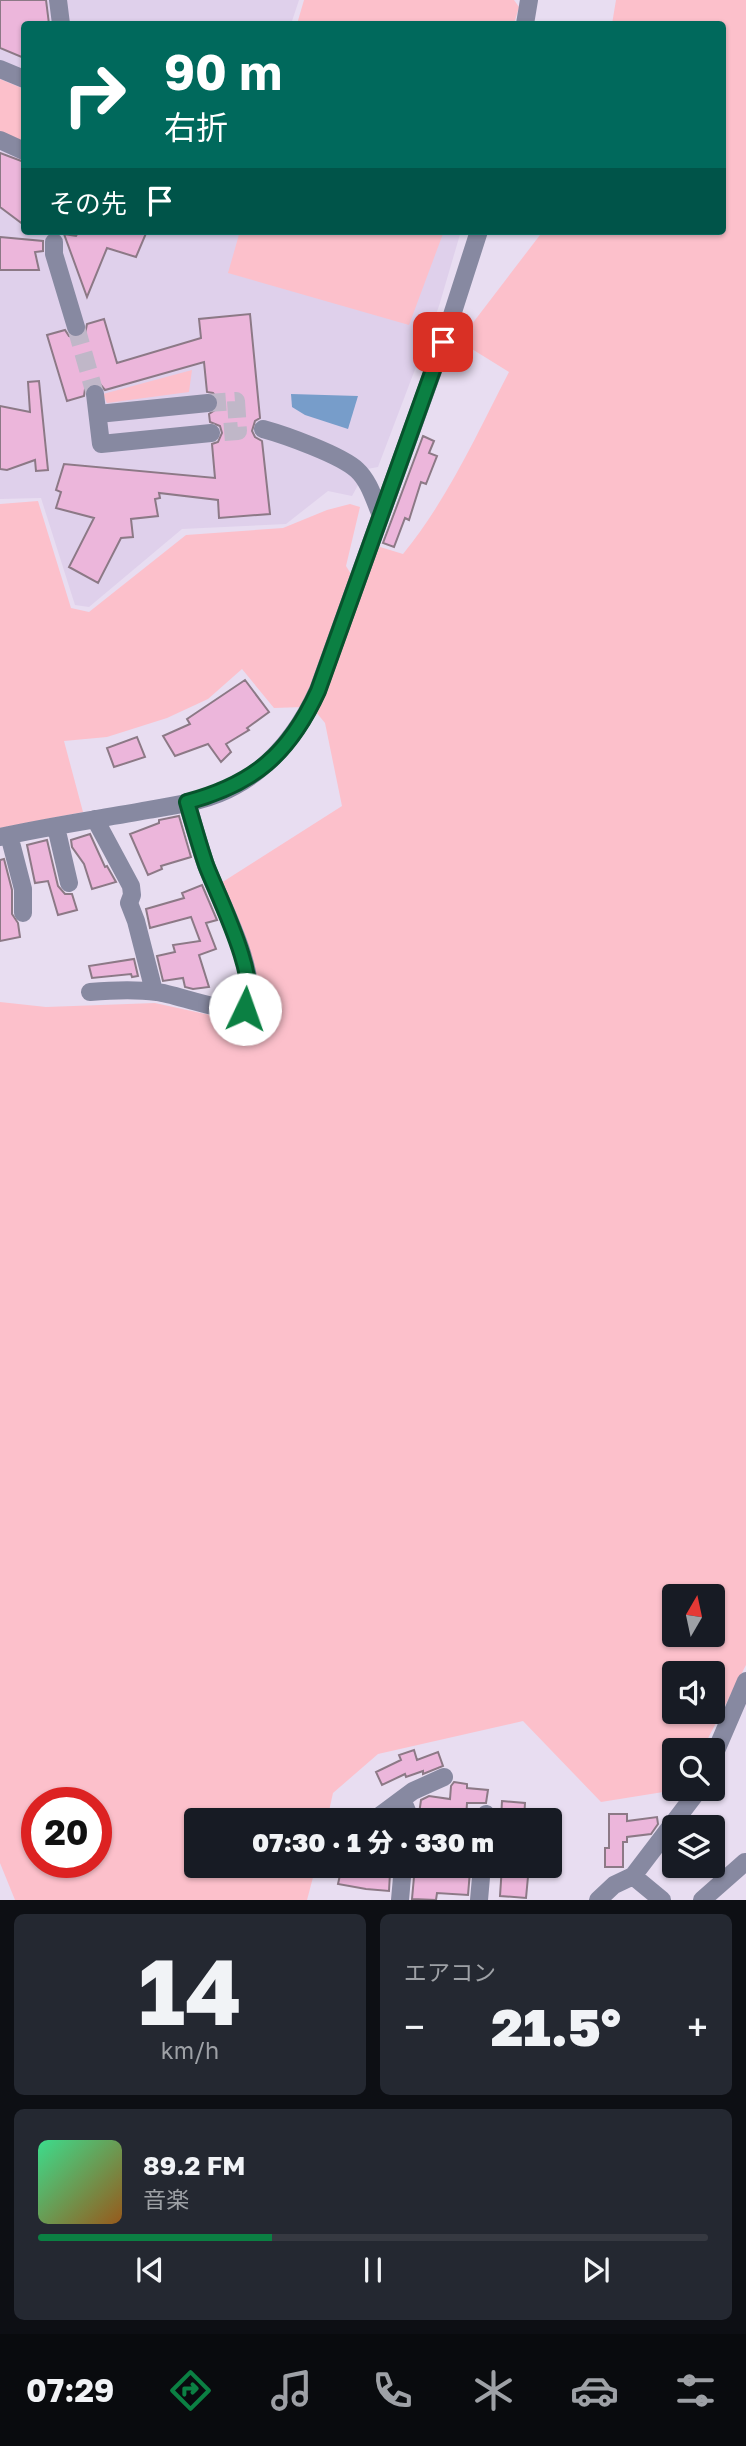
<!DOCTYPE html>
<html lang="ja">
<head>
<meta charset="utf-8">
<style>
	body { margin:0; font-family:"Golos Text","Noto Sans JP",sans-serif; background:#242831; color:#f1f3f6; height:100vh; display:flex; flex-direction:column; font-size:26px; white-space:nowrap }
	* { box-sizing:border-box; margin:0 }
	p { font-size:23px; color:#9ea1a6 }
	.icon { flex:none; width:38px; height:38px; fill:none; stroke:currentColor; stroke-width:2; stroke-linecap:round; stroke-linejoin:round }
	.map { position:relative; height:1900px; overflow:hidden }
	.panel { display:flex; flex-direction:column; gap:14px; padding:14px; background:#0d0f14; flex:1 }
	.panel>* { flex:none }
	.banner { position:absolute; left:21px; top:21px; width:705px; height:214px; border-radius:7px; box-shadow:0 2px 5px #0004; background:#00695c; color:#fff; overflow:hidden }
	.needle { width:46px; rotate:9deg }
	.tools { position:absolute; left:662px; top:1584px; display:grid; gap:14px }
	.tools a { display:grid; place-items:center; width:63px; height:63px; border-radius:7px; background:#171b24; box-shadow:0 2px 5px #0004; font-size:35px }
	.speed { position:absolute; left:21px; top:1787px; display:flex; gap:14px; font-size:35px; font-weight:700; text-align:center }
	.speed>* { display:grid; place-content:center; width:91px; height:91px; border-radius:50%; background:#171b24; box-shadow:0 2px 5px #0004; line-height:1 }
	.speed .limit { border:10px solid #d22; background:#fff; color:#111 }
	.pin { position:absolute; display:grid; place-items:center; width:60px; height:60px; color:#fff; margin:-30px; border-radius:14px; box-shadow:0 4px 10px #0006 }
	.me { position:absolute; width:77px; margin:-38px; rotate:3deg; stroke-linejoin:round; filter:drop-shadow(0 0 5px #0008) }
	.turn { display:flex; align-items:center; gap:24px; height:147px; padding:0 28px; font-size:32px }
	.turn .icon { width:91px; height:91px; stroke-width:2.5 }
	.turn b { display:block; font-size:49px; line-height:60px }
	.then { display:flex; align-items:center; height:66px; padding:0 28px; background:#0003; gap:14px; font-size:26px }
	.big { font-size:52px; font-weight:800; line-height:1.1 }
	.panel .tile { flex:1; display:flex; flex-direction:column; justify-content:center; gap:10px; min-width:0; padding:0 24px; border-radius:10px; background:#242831 }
	.panel .dial { align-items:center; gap:0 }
	.dial b { font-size:91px; line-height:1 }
	.song { display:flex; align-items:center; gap:21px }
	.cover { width:84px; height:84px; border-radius:10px; background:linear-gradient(135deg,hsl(150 70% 55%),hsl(30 70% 35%)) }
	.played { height:7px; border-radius:4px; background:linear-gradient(90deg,#0b8043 35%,#363941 35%) }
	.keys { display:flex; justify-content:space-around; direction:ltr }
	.heat { display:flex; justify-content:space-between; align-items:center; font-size:38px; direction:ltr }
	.panel .tiles { flex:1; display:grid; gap:14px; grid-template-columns:1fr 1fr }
	.tile:last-child { grid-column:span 2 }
	.trip { position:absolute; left:184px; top:1808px; width:378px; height:70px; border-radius:7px; background:#171b24; box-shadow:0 2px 5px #0004; font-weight:800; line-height:70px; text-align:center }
	.menu { display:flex; height:112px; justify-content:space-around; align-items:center; background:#090b0e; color:#9ea1a6 }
	.menu .icon { width:49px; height:49px }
	.menu .on { color:#0b8043 }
	.menu b { font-size:32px; color:#f1f3f6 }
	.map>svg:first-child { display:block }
	.built { fill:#dfd0eb }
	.green { fill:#fcc0cb; fill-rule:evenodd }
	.water { fill:#779dca }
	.building { fill:#ecb6db; stroke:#8c7986; stroke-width:2 }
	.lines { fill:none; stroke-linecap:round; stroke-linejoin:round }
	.minor-tunnel { stroke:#c0b7c8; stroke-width:18; stroke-dasharray:18 9; stroke-linecap:butt }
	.minor { stroke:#8789a1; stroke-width:18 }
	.route-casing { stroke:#07532c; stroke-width:18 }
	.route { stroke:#0b8043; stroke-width:12 }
</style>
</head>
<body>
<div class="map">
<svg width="746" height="1900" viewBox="0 0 746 1900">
	<rect width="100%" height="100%" fill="#e8ddf1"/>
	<path class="built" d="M0,0H299L291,24H24V231H461L439,306L378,467L367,469L352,496L328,491L286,524L182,529L89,607L75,605L41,498L0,499Z"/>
	<path class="green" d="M304,0H514L519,7L514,24H297Z
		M616,0H746V1665L702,1750H674V1788L682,1789L601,1802L523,1721L378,1754L333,1793L327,1820H196V1866H316L307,1900H15L0,1863V1002L46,1007L155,1003L251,1024L252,966L243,929L221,883L342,806L325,723L316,712L377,546L403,554C446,502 478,432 509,372L459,341L543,231H723V24H612ZM674,1596H712V1634H674ZM674,1673H712V1712H674ZM37,1802H96V1862H37Z
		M0,79L24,89V143L0,132Z
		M240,231H444L409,325L228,273Z
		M192,370L189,392L107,403L103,394Z
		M38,501L71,608L89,612L186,535L283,528L327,510L350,504L360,507L346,566L351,574L303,707L274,708L242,669L208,699L167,718L107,737L64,741L83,812L0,828V504Z"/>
	<path class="water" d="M291,394L358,396L348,429L305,415L292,407Z"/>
	<path class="building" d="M0,0H46L49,24H24V58L0,48Z
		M0,153L24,162V225L0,207Z
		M79,231H147L136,257L107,248L87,297L64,234L76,236Z
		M0,237L43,241V251L35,252L39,270H0Z
		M250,314L260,418L255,421L252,431L255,437L262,441L270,514L219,518L218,500L159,493L160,498L155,499L158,516L131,519L133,537L121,538L98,583L69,567L94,518L56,508L61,492L56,490L64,464L215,478L212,444L218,442L222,433L220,426L210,422L209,414L218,408L219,401L213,393L207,392L204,362L105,390L100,384L93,383L85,389L84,396L67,401L47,335L65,330L69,336L79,338L85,334L87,324L104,319L117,363L201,338L199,319Z
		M39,381L48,470L36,471L35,460L7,470L0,469V406L30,412L28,382Z
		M423,436L434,441L429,453L437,456L426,484L421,482L409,520L405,518L394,547L383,543Z
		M245,680L269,712L247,728L249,730L226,744L231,752L221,762L208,744L175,756L163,736L190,724L187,719Z
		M137,737L145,757L114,767L107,748Z
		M179,816L191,857L161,866L162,869L148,875L130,834L159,823V820Z
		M90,834L105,867L107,866L116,882L92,889L84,864L72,847L71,840Z
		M47,840L58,886L65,894H72L77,910L58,915L48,881L35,883L27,845Z
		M4,859L12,890V914L18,923L20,937L0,941V860Z
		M202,885L217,920L206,923L216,949L199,955L209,987L193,989L185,987L183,978L163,981L157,956L175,952L173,945L200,941L191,917L150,928L146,909L184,898L182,893Z
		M134,959L138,976L132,977L131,974L92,978L89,966Z
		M414,1750L417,1760L438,1752L443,1766L423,1774V1771L406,1777L405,1774L382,1785L376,1772L401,1760L399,1755Z
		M454,1782L467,1784V1788L488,1790L486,1803H467L466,1820H447V1816L419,1814L421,1800L429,1796L450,1799L451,1786Z
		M502,1801L525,1803L524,1820H501Z
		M609,1814H627V1821L657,1817L658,1824L651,1834L627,1837V1842H623V1867H605V1848H609Z
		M342,1866L366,1870V1872L390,1873L389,1891L366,1889L338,1884Z
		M415,1866H468V1871H470L468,1895L437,1893L436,1900L412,1899Z
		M502,1866H529L526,1898L500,1896Z"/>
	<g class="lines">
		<path class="minor-tunnel" d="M76,327L95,394
			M208,403L236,401L238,431L211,433"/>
		<path class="minor" d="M58,0L61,24
			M525,24L529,0
			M0,69L24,79
			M0,140L24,151
			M54,242V254L76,327
			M95,394L101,444L211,433
			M98,414L208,403
			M263,429C285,435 341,455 357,470C369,481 374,499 380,513
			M95,819L131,886L132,895L129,903L136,921L154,991
			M56,827L69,883
			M9,835L23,889V913
			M0,837C49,826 99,819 148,810C177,805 209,801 235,786C273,765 300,730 318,690L443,343L479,231
			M90,992C113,990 135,989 157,992C177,994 234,1018 248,1006C257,967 220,903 206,865C199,845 193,823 187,802
			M712,1760L746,1681
			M402,1799L407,1811L406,1820
			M378,1817L413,1791L444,1777
			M485,1820L486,1814
			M633,1876L662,1900
			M400,1900L403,1866
			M479,1900L482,1866
			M598,1900L614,1885L633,1876L700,1788
			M702,1900L745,1862"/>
	</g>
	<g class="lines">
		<g class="route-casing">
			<path id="route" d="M245,1009C262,983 217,894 206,865C199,844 193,823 187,802C254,784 289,754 318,691L443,342"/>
		</g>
		<use href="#route" class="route"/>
	</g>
</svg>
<div class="tools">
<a><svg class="needle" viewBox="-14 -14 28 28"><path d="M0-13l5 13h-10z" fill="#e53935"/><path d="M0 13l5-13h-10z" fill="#9ea1a6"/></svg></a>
<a><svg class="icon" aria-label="sound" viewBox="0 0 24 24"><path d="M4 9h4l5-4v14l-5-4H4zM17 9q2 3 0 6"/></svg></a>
<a><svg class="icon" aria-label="search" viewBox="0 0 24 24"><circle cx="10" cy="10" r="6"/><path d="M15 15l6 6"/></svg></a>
<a><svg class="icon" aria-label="layers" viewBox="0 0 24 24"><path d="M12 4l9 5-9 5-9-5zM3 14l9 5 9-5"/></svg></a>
</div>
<div class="speed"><div class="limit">20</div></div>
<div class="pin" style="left:443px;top:342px;background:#d93025"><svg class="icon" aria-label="arrive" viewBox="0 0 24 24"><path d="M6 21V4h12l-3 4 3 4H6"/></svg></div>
<svg class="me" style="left:245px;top:1009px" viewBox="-20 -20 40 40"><circle r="19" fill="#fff"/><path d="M0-13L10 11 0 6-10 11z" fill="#0b8043"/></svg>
<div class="trip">07:30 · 1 分 · 330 m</div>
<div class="banner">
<div class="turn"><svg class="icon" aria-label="right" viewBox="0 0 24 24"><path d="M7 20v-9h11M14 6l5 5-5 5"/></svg><div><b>90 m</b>右折</div></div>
<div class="then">その先<svg class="icon" aria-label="arrive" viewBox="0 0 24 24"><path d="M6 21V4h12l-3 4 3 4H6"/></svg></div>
</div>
</div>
<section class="panel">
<div class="tiles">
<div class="tile dial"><b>14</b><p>km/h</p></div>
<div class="tile"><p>エアコン</p>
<div class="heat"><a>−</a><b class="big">21.5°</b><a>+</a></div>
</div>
<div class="tile">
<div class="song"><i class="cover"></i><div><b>89.2 FM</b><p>音楽</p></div></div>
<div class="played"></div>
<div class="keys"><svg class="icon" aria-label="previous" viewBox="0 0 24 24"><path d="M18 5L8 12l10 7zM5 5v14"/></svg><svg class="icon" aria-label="pause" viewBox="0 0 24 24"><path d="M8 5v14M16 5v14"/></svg><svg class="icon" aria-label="next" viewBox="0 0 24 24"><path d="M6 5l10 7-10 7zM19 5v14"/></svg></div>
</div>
</div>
</section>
<nav class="menu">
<b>07:29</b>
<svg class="icon on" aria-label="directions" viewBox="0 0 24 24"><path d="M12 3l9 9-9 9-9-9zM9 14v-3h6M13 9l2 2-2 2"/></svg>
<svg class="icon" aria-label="music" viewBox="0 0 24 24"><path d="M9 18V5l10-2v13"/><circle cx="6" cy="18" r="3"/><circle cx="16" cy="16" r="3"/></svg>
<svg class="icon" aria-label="phone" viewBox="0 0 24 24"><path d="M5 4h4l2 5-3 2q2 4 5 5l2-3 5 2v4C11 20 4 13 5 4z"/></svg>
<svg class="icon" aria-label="climate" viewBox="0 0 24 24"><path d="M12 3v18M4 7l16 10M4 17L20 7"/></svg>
<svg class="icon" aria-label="car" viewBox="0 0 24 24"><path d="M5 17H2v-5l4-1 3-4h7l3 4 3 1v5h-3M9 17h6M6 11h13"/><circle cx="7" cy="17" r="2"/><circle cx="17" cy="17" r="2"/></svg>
<svg class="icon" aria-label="filters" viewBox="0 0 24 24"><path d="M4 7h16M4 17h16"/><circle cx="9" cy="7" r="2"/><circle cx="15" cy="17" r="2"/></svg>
</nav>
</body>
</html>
